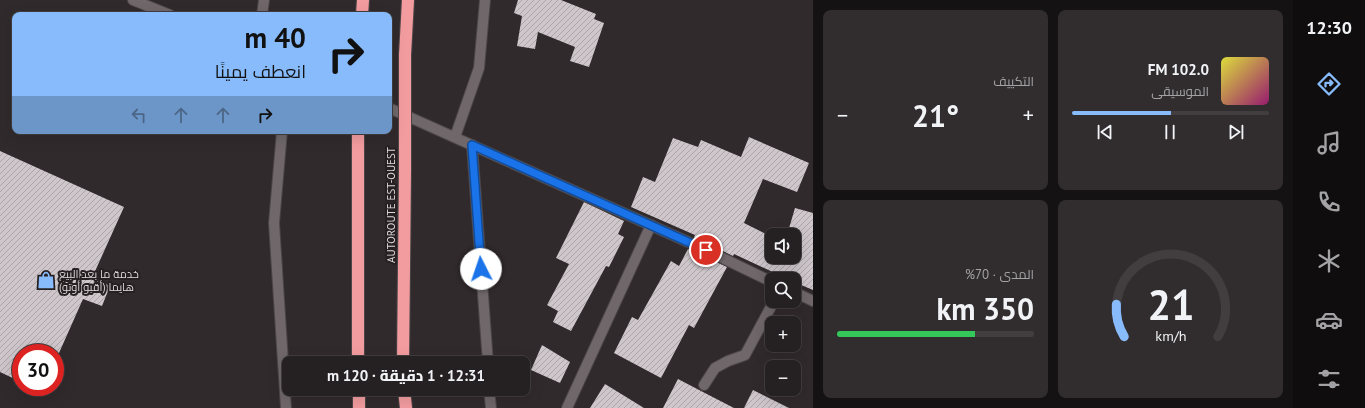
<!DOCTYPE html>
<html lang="ar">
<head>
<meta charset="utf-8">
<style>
	body { margin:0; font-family:"PT Sans",Cairo,sans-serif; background:#312d2e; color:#f1f3f6; direction:rtl; height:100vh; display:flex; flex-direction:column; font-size:15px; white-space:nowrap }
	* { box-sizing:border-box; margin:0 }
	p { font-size:13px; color:#a3a3a5 }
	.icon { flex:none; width:22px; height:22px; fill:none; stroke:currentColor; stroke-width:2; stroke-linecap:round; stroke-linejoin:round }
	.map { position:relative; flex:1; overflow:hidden; direction:ltr }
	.panel { display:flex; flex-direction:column; gap:10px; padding:10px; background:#141212; width:480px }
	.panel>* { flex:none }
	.hud { position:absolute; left:12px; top:12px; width:380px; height:122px; border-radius:8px; box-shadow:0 4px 16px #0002,0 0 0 1px #423e3f; direction:rtl; background:#87bbfb; color:#111; overflow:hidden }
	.tools { position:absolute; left:765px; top:228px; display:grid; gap:8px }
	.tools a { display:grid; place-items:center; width:36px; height:36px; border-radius:8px; background:#252021; box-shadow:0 4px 16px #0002,0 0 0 1px #423e3f; font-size:20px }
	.speed { position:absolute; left:12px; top:344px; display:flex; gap:8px; font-size:20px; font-weight:700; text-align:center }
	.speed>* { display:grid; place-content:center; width:52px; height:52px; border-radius:50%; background:#252021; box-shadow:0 4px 16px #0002,0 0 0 1px #423e3f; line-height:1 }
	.speed .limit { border:6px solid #d22; background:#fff; color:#111 }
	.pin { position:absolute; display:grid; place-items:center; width:34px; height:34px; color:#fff; margin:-17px; border:2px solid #fff; border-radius:50%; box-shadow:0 1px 4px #0007 }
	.me { position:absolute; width:44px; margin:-22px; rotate:356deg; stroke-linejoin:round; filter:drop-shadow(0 0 3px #0008) }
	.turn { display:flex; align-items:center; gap:14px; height:84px; padding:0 20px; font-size:18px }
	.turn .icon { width:52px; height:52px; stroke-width:2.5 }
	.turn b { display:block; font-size:28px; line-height:34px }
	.lanes { display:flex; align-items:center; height:38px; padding:0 20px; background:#0003; justify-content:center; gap:20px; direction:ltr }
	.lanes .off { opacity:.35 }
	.big { font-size:30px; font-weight:800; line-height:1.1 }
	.panel .widget { flex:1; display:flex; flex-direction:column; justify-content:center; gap:6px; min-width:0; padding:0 14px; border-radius:8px; background:#312d2e }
	.panel .dial { align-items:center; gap:0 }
	.dial svg { height:104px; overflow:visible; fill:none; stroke:#423e3f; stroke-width:7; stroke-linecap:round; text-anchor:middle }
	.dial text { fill:#f1f3f6; stroke:none }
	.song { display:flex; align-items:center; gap:12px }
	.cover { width:48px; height:48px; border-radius:6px; background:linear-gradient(135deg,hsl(60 70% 55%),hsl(320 70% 35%)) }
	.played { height:4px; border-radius:2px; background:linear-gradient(90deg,#87bbfb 50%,#423e3f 50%) }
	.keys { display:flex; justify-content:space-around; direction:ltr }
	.heat { display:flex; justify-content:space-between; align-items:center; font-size:22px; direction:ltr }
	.charge { height:6px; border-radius:3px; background:linear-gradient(90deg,#34c759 70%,#423e3f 0) }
	.panel .tiles { flex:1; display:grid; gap:10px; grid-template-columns:repeat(2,1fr) }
	.trip { position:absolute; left:282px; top:356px; width:248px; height:40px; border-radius:8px; background:#252021; box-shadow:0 4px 16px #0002,0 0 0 1px #423e3f; font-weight:800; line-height:40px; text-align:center; direction:rtl }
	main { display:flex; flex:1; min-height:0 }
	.tab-bar { display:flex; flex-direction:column; width:72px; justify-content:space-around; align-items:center; background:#0f0d0d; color:#a3a3a5 }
	.tab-bar .icon { width:28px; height:28px }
	.tab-bar .on { color:#87bbfb }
	.tab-bar b { font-size:18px; color:#f1f3f6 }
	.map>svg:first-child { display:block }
	.building { fill:url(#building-hatch) }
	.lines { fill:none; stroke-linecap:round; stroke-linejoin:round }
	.lane-casing { stroke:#4c4648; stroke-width:12 }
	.street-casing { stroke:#4c4648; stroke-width:12 }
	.secondary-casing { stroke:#4c4648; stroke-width:12 }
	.highway-casing { stroke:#4c4648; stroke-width:14 }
	.lane { stroke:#6f6769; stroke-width:10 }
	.street { stroke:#6f6769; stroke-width:10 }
	.secondary { stroke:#6f6769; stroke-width:10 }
	.highway { stroke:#f39c9f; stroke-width:12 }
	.highway-bridge-casing { stroke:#4c4648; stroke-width:14; stroke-linecap:butt }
	.highway-bridge { stroke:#f39c9f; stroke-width:12 }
	.route-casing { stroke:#114b97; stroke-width:10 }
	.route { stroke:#1a73e8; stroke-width:7 }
	.labels { text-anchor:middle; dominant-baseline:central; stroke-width:4; stroke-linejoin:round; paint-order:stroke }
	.street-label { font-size:11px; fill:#ddd8da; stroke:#272022 }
	.poi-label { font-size:11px; fill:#ddd8da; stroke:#272022; text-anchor:start }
</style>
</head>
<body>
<main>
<nav class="tab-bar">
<b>12:30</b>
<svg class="icon on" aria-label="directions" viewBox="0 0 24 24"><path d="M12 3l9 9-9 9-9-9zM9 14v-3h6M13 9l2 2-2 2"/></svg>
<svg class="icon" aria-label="music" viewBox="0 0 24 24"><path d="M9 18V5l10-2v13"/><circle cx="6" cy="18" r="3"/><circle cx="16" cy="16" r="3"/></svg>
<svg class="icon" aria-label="phone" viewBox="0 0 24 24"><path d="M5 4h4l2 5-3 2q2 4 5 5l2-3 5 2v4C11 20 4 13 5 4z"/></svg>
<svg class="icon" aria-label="climate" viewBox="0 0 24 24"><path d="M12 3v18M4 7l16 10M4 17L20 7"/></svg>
<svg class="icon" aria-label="car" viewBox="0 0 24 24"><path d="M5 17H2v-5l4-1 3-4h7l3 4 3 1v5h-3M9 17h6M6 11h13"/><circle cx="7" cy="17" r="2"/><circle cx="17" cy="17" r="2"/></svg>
<svg class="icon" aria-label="filters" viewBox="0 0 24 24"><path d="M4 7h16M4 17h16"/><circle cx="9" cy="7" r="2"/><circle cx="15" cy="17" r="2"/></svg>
</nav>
<section class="panel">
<div class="tiles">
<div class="widget">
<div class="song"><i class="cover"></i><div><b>102.0 FM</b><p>الموسيقى</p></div></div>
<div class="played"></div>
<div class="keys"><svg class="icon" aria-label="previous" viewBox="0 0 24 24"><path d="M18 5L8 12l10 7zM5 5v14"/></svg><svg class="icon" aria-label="pause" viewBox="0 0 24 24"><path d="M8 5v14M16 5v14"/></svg><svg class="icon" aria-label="next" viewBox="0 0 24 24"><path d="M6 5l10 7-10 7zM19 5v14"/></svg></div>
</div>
<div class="widget"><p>التكييف</p>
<div class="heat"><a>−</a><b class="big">21°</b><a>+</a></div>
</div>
<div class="widget dial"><svg viewBox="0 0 100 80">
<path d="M14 69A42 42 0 1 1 86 69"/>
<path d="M14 69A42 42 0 0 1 8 44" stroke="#87bbfb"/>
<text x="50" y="56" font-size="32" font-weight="700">21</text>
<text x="50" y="72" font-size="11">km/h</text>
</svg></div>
<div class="widget"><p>المدى · 70%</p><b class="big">350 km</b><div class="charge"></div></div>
</div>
</section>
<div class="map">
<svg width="813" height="408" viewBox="0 0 813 408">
	<defs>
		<pattern id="building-hatch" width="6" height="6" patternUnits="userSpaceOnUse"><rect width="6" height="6" fill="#cec6cb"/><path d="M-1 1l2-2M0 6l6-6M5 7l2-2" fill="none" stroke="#aba5a8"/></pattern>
	</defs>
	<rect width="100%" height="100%" fill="#312a2c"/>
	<path class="building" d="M518,0H561L596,14L594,19L604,23L589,67L570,61L575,47L538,32L535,49L517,46L522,16L514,13Z
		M749,137L809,163L797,192L763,179L744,223L772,237V257H794V235H787L795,208L813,213V290L794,282V279H788L734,254L733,256L694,237L695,235L631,207L643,177L655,182L673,138L698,147L701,140L741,157Z
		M0,151L124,207L92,278L110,286L102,306L83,299L59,353H21V382L0,372Z
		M584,202L624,221L618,234L624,237L609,267L606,266L571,331L553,322L558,311L547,305L569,264L556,258Z
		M688,249L727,267L694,328L689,325L661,378L614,353L632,317L638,320L671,261L679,266Z
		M542,345L570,362L560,383L531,370Z
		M678,379L701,391L734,408H663Z
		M605,384L644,408H590Z
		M753,390L789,408H744Z"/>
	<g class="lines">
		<g class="lane-casing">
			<path id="lane" d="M282,131L274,223L286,408
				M704,385L715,368L728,361L745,355L774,301"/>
		</g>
		<g class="street-casing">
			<path id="street" d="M262,15L264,0
				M455,137L479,68L485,0
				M472,145L488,363
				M489,389L491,408
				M567,408L651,225"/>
		</g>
		<g class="secondary-casing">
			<path id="secondary" d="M133,0L170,15
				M389,108L706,250L772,282
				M794,292L813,301"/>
		</g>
		<g class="highway-casing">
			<path id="highway" d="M362,15L363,0
				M405,55L408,0
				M358,363V131
				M403,363L405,171
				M359,389V408
				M404,389L406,408"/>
		</g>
		<use href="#lane" class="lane"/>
		<use href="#street" class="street"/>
		<use href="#secondary" class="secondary"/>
		<use href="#highway" class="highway"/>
		<g class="highway-bridge-casing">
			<path id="highway-bridge" d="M405,171V55"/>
		</g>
		<use href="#highway-bridge" class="highway-bridge"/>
	</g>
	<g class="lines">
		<g class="route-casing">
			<path id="route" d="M481,269L472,145L706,250"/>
		</g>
		<use href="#route" class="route"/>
	</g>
	<defs>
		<g id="shop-bare" transform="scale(1.38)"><path d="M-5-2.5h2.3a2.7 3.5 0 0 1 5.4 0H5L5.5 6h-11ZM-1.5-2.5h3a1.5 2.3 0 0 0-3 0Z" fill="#87bbfb" stroke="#272022" stroke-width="2.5" paint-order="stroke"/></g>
	</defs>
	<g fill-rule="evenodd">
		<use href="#shop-bare" x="46" y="280"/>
	</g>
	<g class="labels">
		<g class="street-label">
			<text transform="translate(391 205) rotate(-90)">AUTOROUTE EST-OUEST</text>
		</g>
		<g class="poi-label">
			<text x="59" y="274">خدمة ما بعد البيع<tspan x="59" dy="13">هايما (أقبو أوتو)</tspan></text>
		</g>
	</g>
</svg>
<div class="tools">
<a><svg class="icon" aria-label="sound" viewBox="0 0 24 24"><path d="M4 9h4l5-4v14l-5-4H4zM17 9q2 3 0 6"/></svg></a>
<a><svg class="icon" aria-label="search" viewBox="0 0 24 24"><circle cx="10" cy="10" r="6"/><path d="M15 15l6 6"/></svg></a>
<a>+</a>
<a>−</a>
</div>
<div class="speed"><div class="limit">30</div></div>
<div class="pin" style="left:706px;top:250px;background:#d93025"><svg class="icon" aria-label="arrive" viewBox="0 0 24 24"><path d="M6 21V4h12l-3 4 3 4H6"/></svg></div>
<svg class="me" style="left:481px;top:269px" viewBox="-20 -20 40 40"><circle r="19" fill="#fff"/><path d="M0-13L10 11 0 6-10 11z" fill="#1a73e8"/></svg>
<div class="trip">12:31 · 1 دقيقة · 120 m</div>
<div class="hud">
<div class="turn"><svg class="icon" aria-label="right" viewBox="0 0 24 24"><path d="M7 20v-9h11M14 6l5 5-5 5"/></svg><div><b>40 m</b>انعطف يمينًا</div></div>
<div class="lanes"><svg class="icon off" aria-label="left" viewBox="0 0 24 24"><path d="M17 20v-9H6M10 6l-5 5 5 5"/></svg><svg class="icon off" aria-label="ahead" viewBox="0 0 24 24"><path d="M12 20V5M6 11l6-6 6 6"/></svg><svg class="icon off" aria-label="ahead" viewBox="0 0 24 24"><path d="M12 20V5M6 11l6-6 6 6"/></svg><svg class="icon" aria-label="right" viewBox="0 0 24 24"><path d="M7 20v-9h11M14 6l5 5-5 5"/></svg></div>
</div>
</div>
</main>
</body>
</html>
